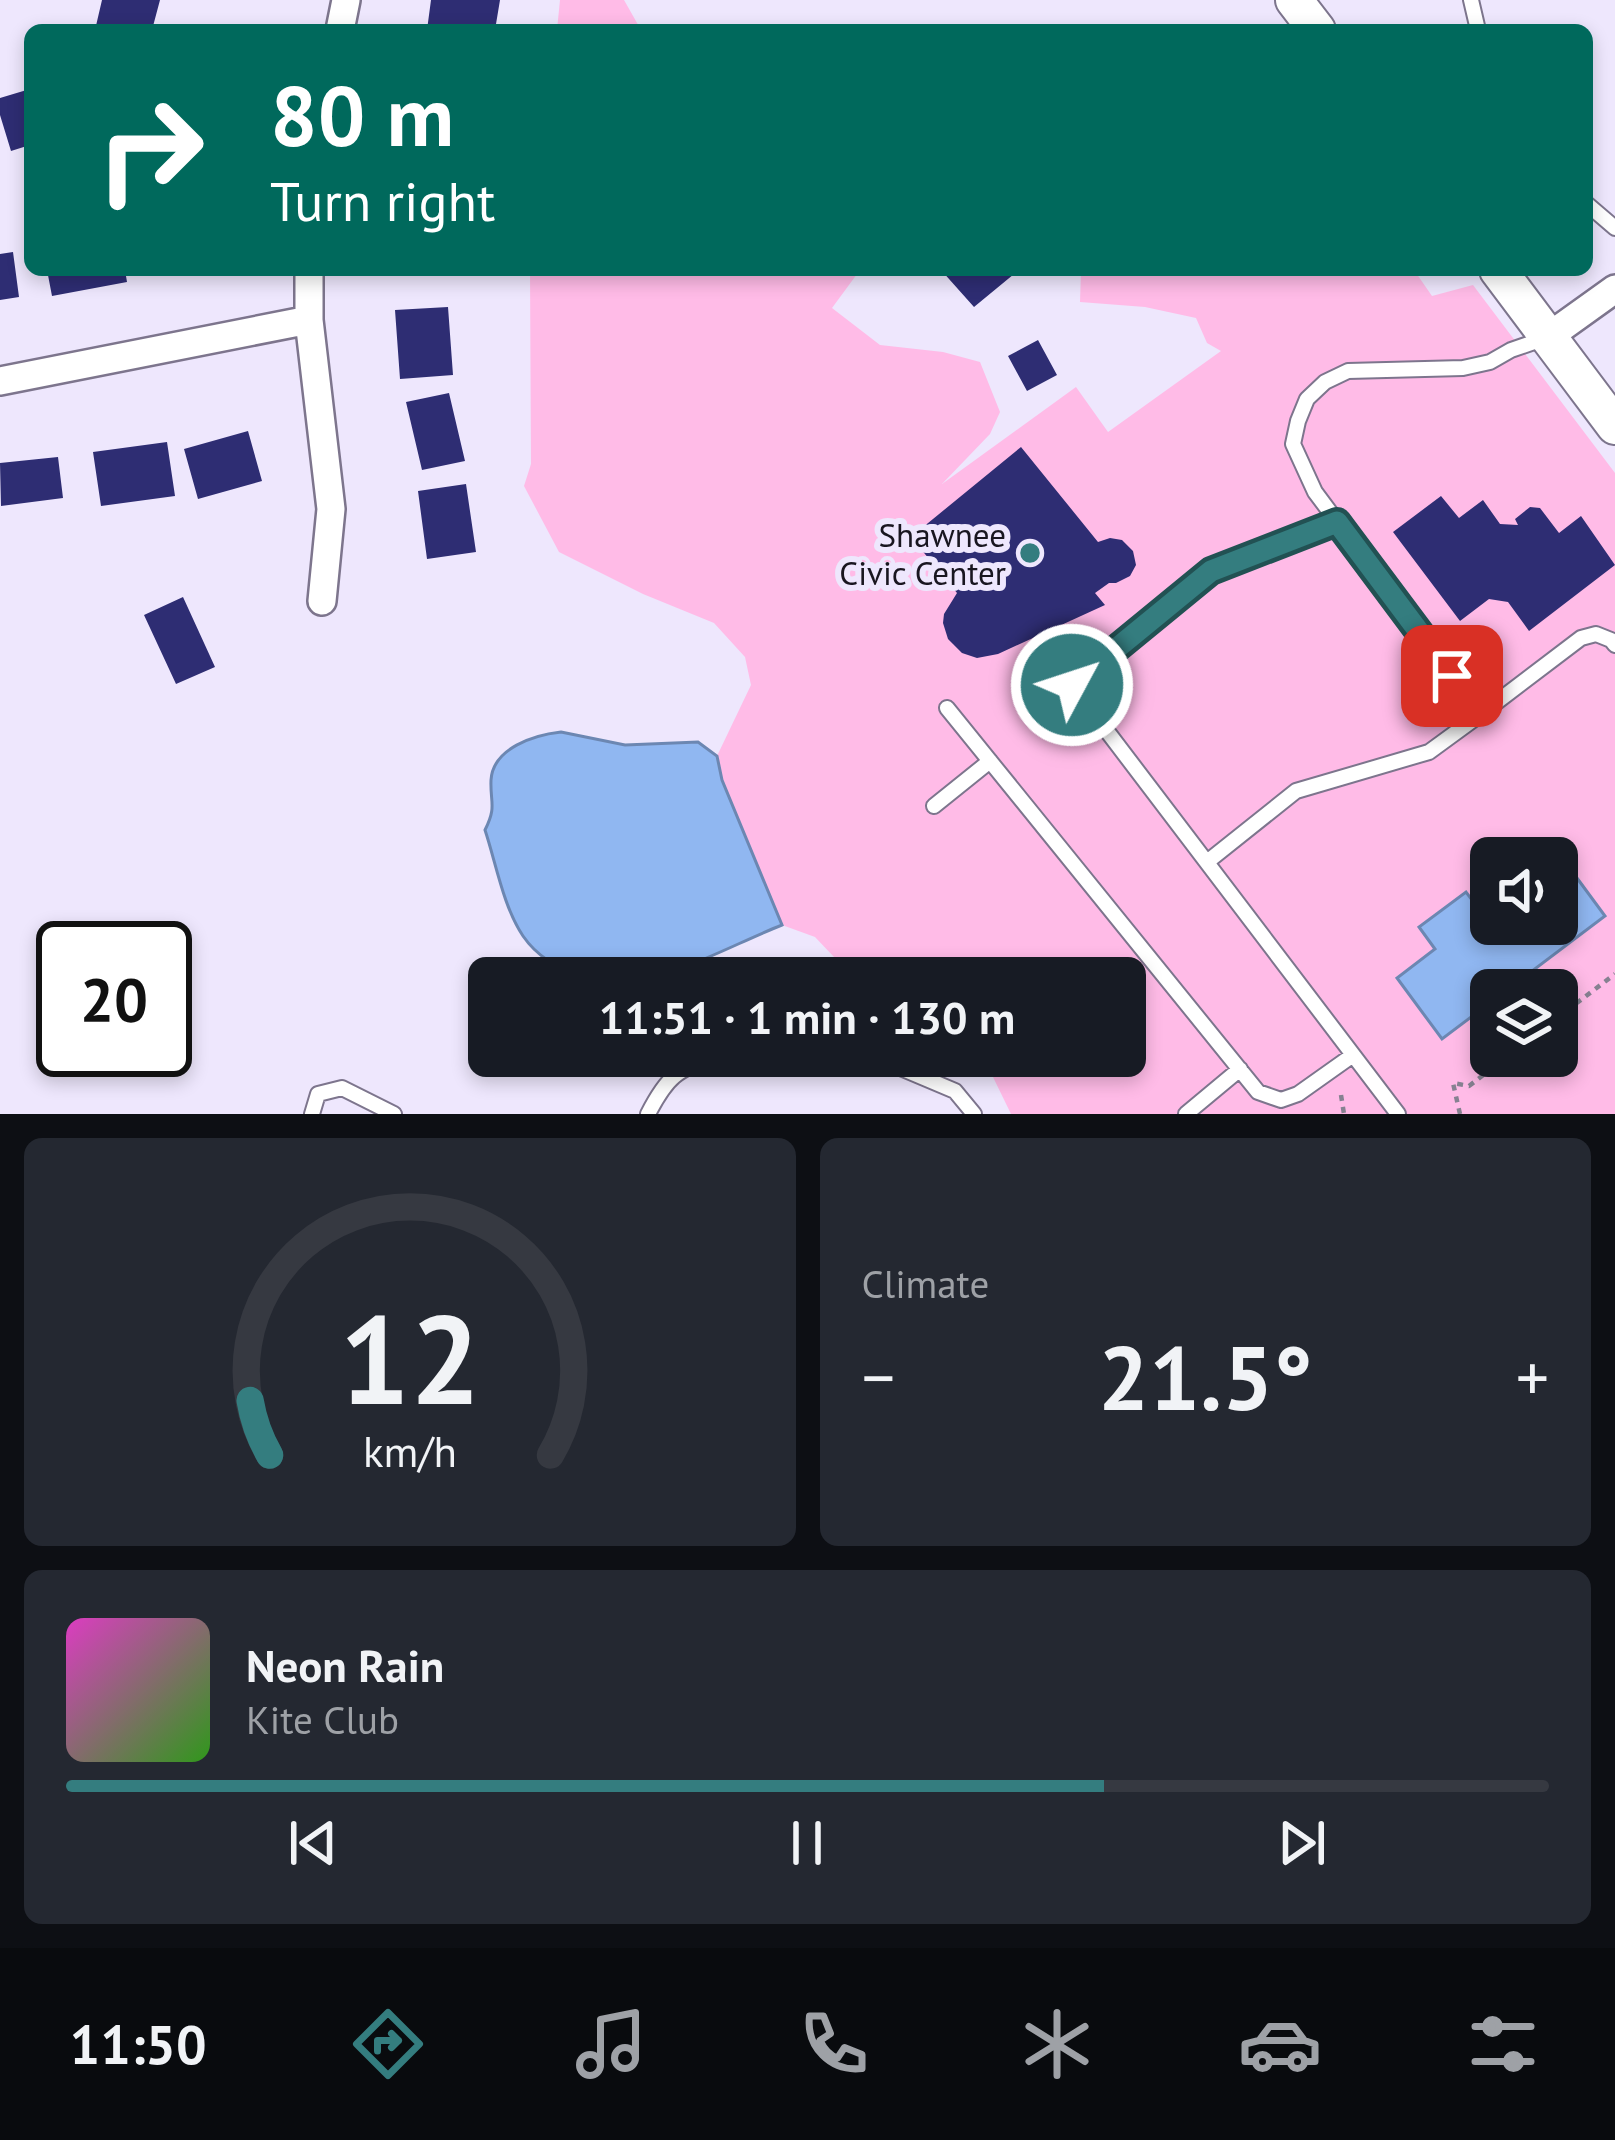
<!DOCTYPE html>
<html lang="en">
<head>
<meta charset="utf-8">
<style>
	body { margin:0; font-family:"PT Sans",sans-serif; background:#242831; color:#f1f3f6; height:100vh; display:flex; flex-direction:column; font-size:45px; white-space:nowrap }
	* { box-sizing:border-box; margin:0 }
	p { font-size:39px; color:#9ea1a6 }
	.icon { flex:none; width:66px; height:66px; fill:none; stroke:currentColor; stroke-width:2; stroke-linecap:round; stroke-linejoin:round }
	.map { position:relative; height:1114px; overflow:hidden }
	.drawer { display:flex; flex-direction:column; gap:24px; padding:24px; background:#0d0f14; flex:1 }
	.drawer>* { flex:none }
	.guide { position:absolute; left:24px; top:24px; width:1569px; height:252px; border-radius:18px; box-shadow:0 6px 18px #0003; background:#00695c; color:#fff; overflow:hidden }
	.tools { position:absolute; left:1470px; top:837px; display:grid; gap:24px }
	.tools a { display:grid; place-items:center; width:108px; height:108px; border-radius:18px; background:#171b24; box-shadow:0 6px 18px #0003; font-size:60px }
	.speed { position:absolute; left:36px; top:921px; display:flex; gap:24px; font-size:60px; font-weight:700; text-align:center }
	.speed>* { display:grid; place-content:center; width:156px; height:156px; border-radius:50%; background:#171b24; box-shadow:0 6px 18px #0003; line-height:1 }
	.speed .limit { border:6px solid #111; border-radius:18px; background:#fff; color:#111 }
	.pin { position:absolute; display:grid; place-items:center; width:102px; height:102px; color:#fff; margin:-51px; border-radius:24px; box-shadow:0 6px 18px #0006 }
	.me { position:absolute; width:132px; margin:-66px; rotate:50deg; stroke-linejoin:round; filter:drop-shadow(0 0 9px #0008) }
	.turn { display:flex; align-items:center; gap:42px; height:252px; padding:0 48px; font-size:54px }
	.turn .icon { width:156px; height:156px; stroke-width:2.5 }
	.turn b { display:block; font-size:84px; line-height:102px }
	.big { font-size:90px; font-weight:800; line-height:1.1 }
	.drawer .tile { flex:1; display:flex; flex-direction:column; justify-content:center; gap:18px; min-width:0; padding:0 42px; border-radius:18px; background:#242831 }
	.drawer .dial { align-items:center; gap:0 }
	.dial svg { height:312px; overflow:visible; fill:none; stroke:#363941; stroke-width:7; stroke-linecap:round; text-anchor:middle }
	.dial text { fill:#f1f3f6; stroke:none }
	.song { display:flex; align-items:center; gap:36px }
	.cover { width:144px; height:144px; border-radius:18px; background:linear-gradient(135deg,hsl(310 70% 55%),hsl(110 70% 35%)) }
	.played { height:12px; border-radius:6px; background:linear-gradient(90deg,#347d7f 70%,#363941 70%) }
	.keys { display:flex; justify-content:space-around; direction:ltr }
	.heat { display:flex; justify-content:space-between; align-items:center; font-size:66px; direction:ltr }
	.drawer .tiles { flex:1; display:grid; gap:24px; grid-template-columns:1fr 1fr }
	.tile:last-child { grid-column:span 2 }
	.trip { position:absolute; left:468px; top:957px; width:678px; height:120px; border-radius:18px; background:#171b24; box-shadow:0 6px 18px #0003; font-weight:800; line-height:120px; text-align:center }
	.tabs { display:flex; height:192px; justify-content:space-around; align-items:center; background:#090b0e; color:#9ea1a6 }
	.tabs .icon { width:84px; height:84px }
	.tabs .active { color:#347d7f }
	.tabs b { font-size:54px; color:#f1f3f6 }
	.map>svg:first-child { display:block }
	.green { fill:#ffbbe7; fill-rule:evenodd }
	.water { fill:#90b7f1; stroke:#6c87b2; stroke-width:3 }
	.building { fill:#2e2d73 }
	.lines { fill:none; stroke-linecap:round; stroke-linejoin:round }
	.service-casing { stroke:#7d758d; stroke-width:18 }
	.minor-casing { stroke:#7d758d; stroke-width:32 }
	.secondary-casing { stroke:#7d758d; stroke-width:40 }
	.path { stroke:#868191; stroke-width:4.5; stroke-dasharray:6 6; stroke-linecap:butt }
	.service { stroke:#fff; stroke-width:14 }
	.minor { stroke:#fff; stroke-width:27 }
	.secondary { stroke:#fff; stroke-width:36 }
	.route-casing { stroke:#225153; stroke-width:30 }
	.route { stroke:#347d7f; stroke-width:21 }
	.poi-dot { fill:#347d7f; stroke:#eee7fd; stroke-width:4.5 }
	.labels { text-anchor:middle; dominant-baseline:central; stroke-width:12; stroke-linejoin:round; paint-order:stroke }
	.poi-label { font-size:33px; fill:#191620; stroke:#eee7fd; text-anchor:end }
</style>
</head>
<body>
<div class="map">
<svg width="1615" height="1114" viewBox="0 0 1615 1114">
	<rect width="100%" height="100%" fill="#eee7fd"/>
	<path class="green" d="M560,0H624L641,30H557Z
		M530,270H860L832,308L880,345L943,352L980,362L1000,412L990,434L942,484L1076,387L1108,432L1221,351L1207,343L1196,318L1145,307L1080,302L1081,270H1414L1432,296L1473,285L1615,473V1114H1011L993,1077L972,1056H1125V978H854L815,937L782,925L722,780L717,756L751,685L745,657L714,623L643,594L559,552L524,486L531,464ZM1491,858H1557V924H1491ZM1491,990H1557V1056H1491Z"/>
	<path class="water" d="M561,732L625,745L698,742L717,756L722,780L782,925C739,942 695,967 650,977C606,987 550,975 523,936C503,906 496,863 485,830C497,806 490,803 491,780C493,748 534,735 561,732Z
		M1560,855L1605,916L1507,990H1491V1002L1442,1039L1397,978L1435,949L1419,927L1466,892L1482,913L1491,907V924H1557L1556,858Z"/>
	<path class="building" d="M102,0H160L152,30H95Z
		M431,0H500L495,30H427Z
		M30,89V145L11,151L0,115V98Z
		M13,252L19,297L0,300V254Z
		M47,270H125L127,282L52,296Z
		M941,270H1019L974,307Z
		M448,307L453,375L400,379L395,310Z
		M1038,340L1057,375L1027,391L1008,356Z
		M449,393L465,461L422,470L406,402Z
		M248,431L262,481L198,499L184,449Z
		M167,442L175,496L101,506L93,452Z
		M1021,447L1098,542L1110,538L1122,540L1133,551L1136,565L1130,576L1116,583H1109L1095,593L1105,605L998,654L977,658L962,653L948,639L943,623L944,614L957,593L911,537Z
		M58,457L63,498L1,506L0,463Z
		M466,484L476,552L427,559L418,491Z
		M1441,496L1459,518L1483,500L1500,524L1518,525L1515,519L1530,507L1540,508L1559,533L1581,516L1615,565L1529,631L1508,602L1489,599L1460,621L1393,532Z
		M183,597L215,667L176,684L144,615Z"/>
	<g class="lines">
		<g class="service-casing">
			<path id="service" d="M1471,0L1478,30
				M1587,204L1615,228
				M1543,339L1511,350L1490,362L1463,368L1348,371L1325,382L1307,399L1298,421L1293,444L1315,492L1481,714L1581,638L1596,634L1611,640L1615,645
				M1337,522L1211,571L1072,685L1398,1114
				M947,708L1258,1092L1281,1100L1298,1094L1353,1055
				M934,806L990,761
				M1207,862L1296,791L1429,752L1481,714
				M872,1056L955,1091L974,1114
				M312,1114L318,1094L342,1088L394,1114
				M648,1114C667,1077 676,1070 716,1056
				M1186,1114L1240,1069"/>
		</g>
		<g class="minor-casing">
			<path id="minor" d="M340,30L346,0
				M309,270V320L331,509L322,601
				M1548,337L1615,289
				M0,381L309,320"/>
		</g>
		<g class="secondary-casing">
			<path id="secondary" d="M1294,0L1317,30
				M1498,270L1615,426"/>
		</g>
		<path class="path" d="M1557,1018L1615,974
			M1341,1095L1344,1114
			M1460,1114L1453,1083L1469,1086L1508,1056"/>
		<use href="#service" class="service"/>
		<use href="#minor" class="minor"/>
		<use href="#secondary" class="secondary"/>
	</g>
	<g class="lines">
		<g class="route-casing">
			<path id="route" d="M1072,685L1211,571L1337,522L1452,676"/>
		</g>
		<use href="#route" class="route"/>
	</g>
	<circle class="poi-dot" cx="1030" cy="553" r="12"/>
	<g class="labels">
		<g class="poi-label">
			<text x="1006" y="534">Shawnee<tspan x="1006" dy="38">Civic Center</tspan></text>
		</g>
	</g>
</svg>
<div class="tools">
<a><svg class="icon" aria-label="sound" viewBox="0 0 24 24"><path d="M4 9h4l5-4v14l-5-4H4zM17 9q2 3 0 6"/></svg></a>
<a><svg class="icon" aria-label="layers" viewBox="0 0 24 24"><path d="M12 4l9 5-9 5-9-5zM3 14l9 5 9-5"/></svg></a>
</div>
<div class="speed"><div class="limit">20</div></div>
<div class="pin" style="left:1452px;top:676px;background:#d93025"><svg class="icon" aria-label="arrive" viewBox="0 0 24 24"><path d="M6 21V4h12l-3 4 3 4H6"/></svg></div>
<svg class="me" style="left:1072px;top:685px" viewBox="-20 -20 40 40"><circle r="17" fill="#347d7f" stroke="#fff" stroke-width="3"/><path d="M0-11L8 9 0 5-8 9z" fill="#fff"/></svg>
<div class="trip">11:51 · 1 min · 130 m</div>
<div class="guide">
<div class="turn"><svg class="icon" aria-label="right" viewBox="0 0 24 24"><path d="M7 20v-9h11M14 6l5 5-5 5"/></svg><div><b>80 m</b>Turn right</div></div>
</div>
</div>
<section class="drawer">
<div class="tiles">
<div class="tile dial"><svg viewBox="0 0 100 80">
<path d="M14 69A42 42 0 1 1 86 69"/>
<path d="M14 69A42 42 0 0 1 9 55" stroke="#347d7f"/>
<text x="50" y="56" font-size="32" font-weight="700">12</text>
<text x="50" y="72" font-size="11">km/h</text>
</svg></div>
<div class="tile"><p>Climate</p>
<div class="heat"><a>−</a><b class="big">21.5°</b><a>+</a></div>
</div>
<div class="tile">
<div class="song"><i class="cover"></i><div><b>Neon Rain</b><p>Kite Club</p></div></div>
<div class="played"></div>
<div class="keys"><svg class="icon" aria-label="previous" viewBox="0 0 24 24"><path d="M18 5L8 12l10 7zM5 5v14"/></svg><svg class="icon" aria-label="pause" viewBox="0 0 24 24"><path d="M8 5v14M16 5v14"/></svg><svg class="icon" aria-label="next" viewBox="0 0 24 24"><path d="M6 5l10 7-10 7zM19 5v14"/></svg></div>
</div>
</div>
</section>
<nav class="tabs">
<b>11:50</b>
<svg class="icon active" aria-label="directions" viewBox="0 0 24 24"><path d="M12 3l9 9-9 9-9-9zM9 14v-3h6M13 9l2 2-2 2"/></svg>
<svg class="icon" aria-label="music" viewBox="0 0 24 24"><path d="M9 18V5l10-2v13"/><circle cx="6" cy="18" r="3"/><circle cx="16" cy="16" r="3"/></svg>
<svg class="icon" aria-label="phone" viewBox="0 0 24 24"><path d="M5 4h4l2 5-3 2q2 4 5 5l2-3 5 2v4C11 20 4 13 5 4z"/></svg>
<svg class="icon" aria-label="climate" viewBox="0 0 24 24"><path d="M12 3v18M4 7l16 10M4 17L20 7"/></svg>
<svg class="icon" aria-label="car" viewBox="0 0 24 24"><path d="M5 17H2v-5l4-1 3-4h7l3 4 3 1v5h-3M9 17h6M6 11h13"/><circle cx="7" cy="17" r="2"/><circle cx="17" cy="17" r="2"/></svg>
<svg class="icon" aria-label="filters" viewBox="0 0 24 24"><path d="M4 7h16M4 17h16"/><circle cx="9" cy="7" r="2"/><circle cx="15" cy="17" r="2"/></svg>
</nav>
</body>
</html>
